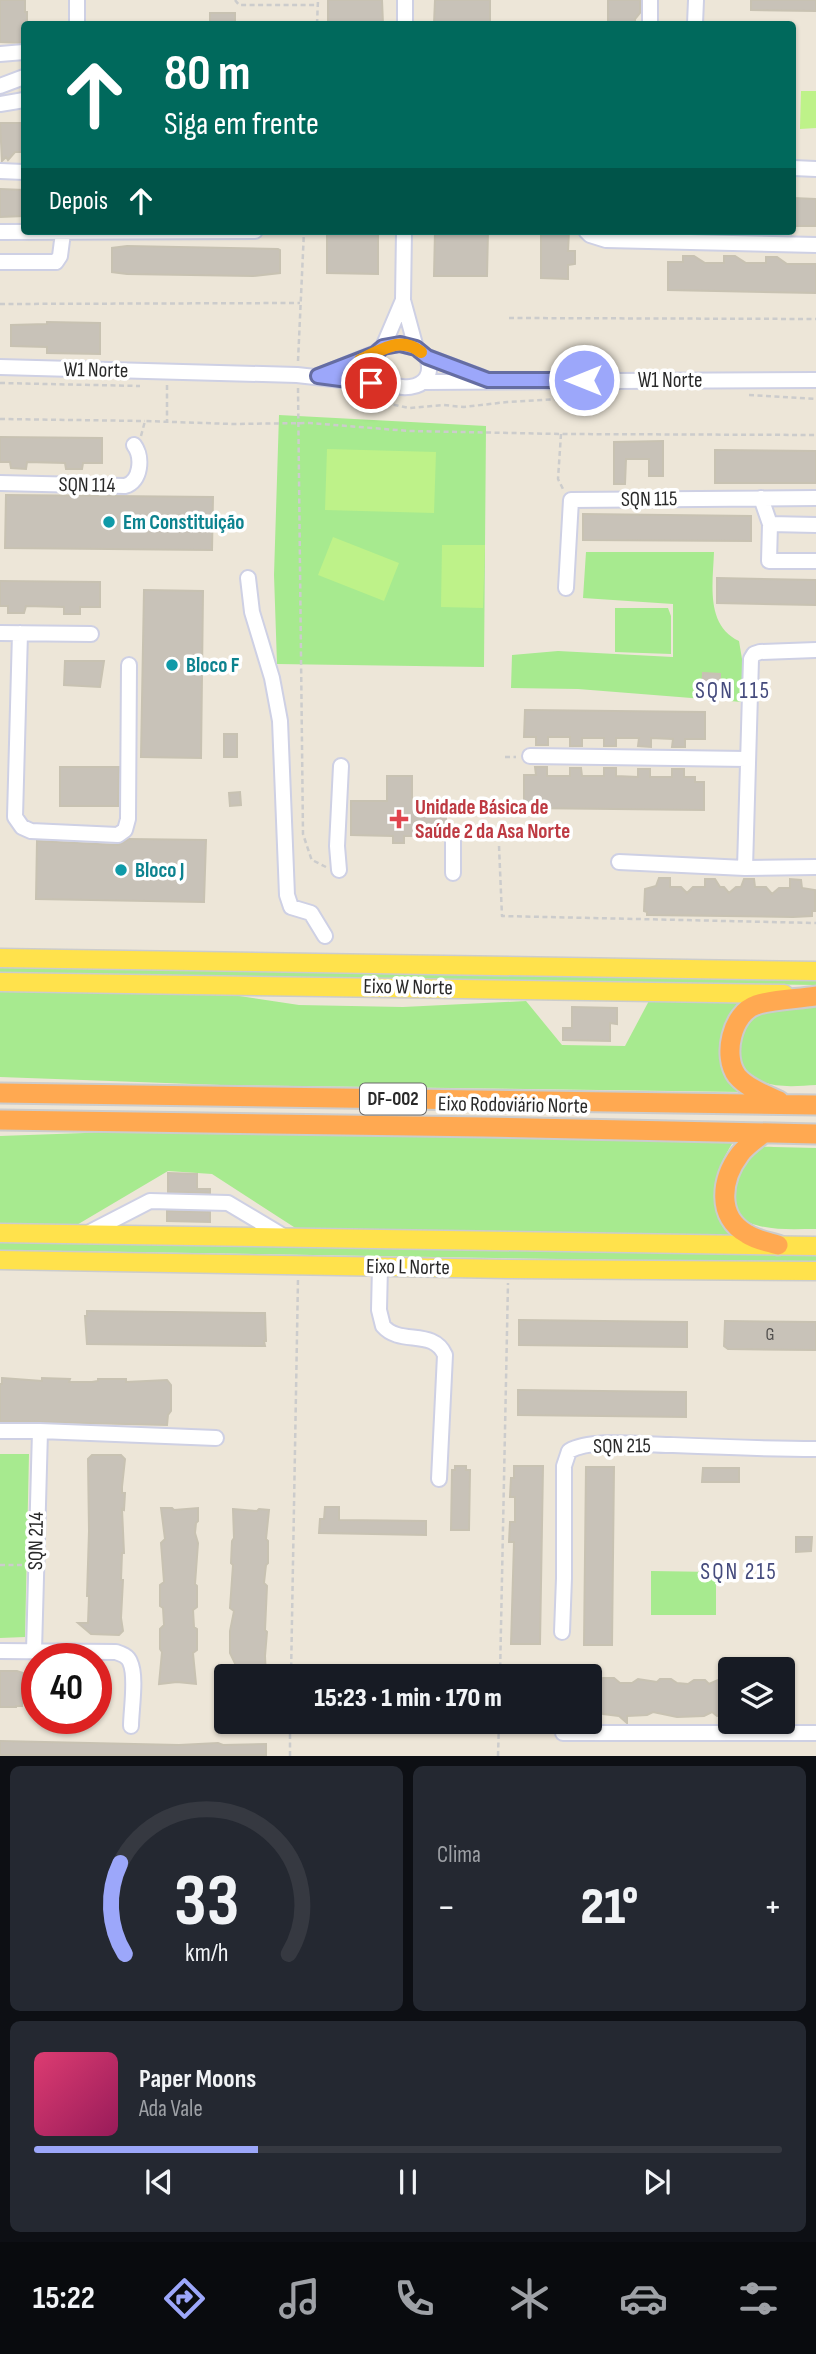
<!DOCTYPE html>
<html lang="pt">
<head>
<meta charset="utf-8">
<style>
	body { margin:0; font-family:"Sofia Sans Condensed",sans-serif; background:#242831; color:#f1f3f6; height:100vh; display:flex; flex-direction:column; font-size:26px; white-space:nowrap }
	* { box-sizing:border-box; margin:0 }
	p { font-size:23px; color:#9ea1a6 }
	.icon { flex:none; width:38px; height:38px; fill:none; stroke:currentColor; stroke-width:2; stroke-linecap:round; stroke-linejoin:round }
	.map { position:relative; height:1756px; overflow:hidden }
	.panel { display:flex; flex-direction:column; gap:10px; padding:10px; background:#0d0f14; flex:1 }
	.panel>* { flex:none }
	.top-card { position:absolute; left:21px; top:21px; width:775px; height:214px; border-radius:7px; box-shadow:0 2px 5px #0004; background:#00695c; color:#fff; overflow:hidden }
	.buttons { position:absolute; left:718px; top:1657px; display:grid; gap:14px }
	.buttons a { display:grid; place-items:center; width:77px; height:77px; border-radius:7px; background:#171b24; box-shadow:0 2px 5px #0004; font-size:35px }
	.speed { position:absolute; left:21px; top:1643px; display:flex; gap:14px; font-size:35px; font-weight:700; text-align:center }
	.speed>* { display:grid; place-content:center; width:91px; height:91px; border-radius:50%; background:#171b24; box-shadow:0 2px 5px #0004; line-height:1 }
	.speed .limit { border:10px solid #d22; background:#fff; color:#111 }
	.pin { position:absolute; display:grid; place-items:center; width:60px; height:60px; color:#fff; margin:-30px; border:4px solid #fff; border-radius:50%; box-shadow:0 2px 7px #0007 }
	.me { position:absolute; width:77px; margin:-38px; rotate:270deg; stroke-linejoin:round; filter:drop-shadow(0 0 5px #0008) }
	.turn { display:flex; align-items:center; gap:24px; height:147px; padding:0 28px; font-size:32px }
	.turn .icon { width:91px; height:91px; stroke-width:2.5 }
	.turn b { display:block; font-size:49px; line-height:60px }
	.then { display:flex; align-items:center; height:66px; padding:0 28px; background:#0003; gap:14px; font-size:26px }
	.big { font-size:52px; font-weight:800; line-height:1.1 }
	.panel .tile { flex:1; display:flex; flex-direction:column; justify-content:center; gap:10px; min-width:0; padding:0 24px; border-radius:10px; background:#242831 }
	.panel .dial { align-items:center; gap:0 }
	.dial svg { height:182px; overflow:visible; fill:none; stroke:#363941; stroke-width:7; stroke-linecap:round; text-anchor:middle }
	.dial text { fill:#f1f3f6; stroke:none }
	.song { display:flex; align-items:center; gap:21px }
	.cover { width:84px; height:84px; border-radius:10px; background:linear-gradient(135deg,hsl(340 70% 55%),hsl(330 70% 35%)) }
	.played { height:7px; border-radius:4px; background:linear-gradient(90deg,#9ca7fa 30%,#363941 30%) }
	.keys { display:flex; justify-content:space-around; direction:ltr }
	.heat { display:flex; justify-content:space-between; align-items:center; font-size:38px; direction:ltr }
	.panel .tiles { flex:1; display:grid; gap:10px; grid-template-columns:1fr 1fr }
	.tile:last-child { grid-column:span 2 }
	.trip { position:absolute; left:214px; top:1664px; width:388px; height:70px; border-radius:7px; background:#171b24; box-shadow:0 2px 5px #0004; font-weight:800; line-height:70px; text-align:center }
	.dock { display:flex; height:112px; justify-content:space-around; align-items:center; background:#090b0e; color:#9ea1a6 }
	.dock .icon { width:49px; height:49px }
	.dock .selected { color:#9ca7fa }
	.dock b { font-size:32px; color:#f1f3f6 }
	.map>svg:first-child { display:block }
	.green { fill:#a7ea8f }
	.pitch { fill:#bef289 }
	.building { fill:#c8c2b8; stroke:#c8c2b2; stroke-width:2 }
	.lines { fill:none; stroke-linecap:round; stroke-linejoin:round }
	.minor-casing { stroke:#ced0e4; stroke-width:18 }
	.major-casing { stroke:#ccc; stroke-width:21 }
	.highway-casing { stroke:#ccc; stroke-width:23 }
	.path { stroke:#ccc; stroke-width:2.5; stroke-dasharray:5 3.5; stroke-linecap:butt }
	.minor { stroke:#fff; stroke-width:14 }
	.major { stroke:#ffe24c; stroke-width:18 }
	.highway { stroke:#ffa951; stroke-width:19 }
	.route-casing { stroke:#656da2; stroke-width:18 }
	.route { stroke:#9ca7fa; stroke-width:12 }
	.slow { stroke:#f59e0b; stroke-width:12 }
	.culture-dot { fill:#0f9aa8; stroke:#fff; stroke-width:2.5 }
	.health-dot { fill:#e0444e; stroke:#fff; stroke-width:2.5 }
	.labels { text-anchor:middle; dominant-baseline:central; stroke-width:7; stroke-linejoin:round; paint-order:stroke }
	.number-label { font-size:18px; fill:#514f4d }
	.shield { fill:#fff; stroke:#696969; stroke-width:2 }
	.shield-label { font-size:19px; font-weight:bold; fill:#292929 }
	.street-label { font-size:21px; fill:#292929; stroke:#fff }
	.culture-label { font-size:21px; font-weight:bold; fill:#0d838f; stroke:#fff; text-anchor:start }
	.health-label { font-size:21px; font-weight:bold; fill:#be3a42; stroke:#fff; text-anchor:start }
	.neighbourhood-label { font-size:23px; letter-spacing:2px; fill:#454b7d; stroke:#fff }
</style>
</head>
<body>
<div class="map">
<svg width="816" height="1756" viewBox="0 0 816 1756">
	<rect width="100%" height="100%" fill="#ede6d8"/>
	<path class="green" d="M279,415L486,426L484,667L277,664L274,575Z
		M586,552H714C713,583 705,625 739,641L742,659V702L578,689L511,688L512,655L558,651L673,657V604L583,598Z
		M615,608H668L671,616V654L615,652Z
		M0,964L816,975V985L0,974Z
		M0,989L226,994L299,1005L403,1007L526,1001L562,1045L625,1046L651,997L746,1000C731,1017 713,1041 725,1064C730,1074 738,1083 744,1092L221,1085L0,1077Z
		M816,1005V1085C796,1086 764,1090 749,1073C745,1069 742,1063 738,1059C739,1050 738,1039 741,1031C752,1000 790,1006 816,1005Z
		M113,1132L735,1139C721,1161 704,1193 722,1219C726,1225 732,1231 737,1236L297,1229L212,1174L168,1171L75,1226L0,1225V1136Z
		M774,1147L816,1148V1229C795,1229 770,1231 750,1223C724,1213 729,1160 752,1149C757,1146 767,1147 774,1147Z
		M0,1239L816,1250V1261L622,1260L0,1250Z
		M0,1454H29L25,1637L0,1638Z
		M651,1571L716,1572V1615H651Z"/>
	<path class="pitch" d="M801,91H816V128L800,129Z
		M327,449L436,452L434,513L325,510Z
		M333,537L399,563L384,601L318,575Z
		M442,545H485L483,608L441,607Z"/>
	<path class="building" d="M0,0H25V12H27V24H24V43L0,42Z
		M328,0H382L383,24H328Z
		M435,0H490V24H434Z
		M608,0H640V13L635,19V24H608Z
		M751,0H816V11L751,10Z
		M210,13H235V24H210Z
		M0,123H24V152H15L8,160L6,157L2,161Z
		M0,189L24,190V216L0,217Z
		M793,198L816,199V226H793Z
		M327,231H378V274L327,273Z
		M435,231H488L487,276H434Z
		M541,231H569L568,251H575V264L568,265V279L541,278Z
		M127,246L278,249L280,250V273L253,276L127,274L112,272V248Z
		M683,256H694L705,263H724V256H735L746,263H766V257H777L787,264H816V293L668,290V262H683Z
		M47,322L100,323V354L47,353V347L11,346V325L47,324Z
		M0,437L102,438V463H83L82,469H66L65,463L27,462L26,469L11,468L10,462H0Z
		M663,441V476H649V459H626L625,484H614V442Z
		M715,450L816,451V483H715Z
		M6,495L213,497L212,550L5,548Z
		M583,514L751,516V541L583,540Z
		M717,578L816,580V605L717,603Z
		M0,581L100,582V607H80V614H64V607L26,606L24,613H8V606H0Z
		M144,590L203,591L201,758L141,757Z
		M65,661H104L100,687L64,685Z
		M703,673L720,674V689L702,688Z
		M525,710L705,712V739H685V747H672L673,739L651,738V747L638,746L639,738H616V746H604V738H582V746H570V737H548V745H536V737H524Z
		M224,734H237V757H224Z
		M60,767H119L118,806H60Z
		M535,767H547V776H570V768H581L582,776H604V768H616V776L638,777V769H650V777H672V769H684V777H695V782H704V810L524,808V775H536Z
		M387,776H412V801L446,802V828L443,836H404V843H393V836L351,835V801H387Z
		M240,792L241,805L230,806L229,793Z
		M129,839L206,840L204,902L36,899L37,841L118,845Z
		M659,878H670V887H681L687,893L693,887H705V879H715L720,887H724L729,893L736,887H741L744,879H754L755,887H766L772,894L779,888H790V879L801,880L802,888L815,890V911H812V916L793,917L647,915V912L644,911L645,889L656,886Z
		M572,1007L617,1008V1024L610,1023V1041L563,1040V1028H572Z
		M168,1173L197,1174V1189H210V1193L168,1192Z
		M167,1211L210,1212V1222L167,1221Z
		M87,1311L265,1313L266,1341H264L265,1346L87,1344L85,1316H87Z
		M519,1320L687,1322V1347L519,1345Z
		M725,1321L816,1322V1350L728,1349L724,1346Z
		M2,1378L42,1381V1378L70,1379L69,1382H92L98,1381V1379H126V1382L167,1380L171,1385V1411L168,1415L167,1425L0,1421V1384H2Z
		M518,1390L686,1392V1417L518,1415Z
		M92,1455H121L125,1459L122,1487V1493H125L124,1510L122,1509L124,1553H122L121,1580H123L121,1618L123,1631L119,1635L91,1634L78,1623H88L89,1596H87L89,1531L88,1459Z
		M455,1466H466V1470H470L469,1530H451L452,1470H455Z
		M514,1466H543L540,1644H511L514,1542H509L510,1522H515V1497H510L511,1478H514Z
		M586,1467H614L612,1645H584Z
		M703,1468H739V1482H702Z
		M325,1507H339V1520L426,1521V1535L319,1533L320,1519H324Z
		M161,1508H172L174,1510L198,1508V1521L196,1523L195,1533L198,1543L195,1584L197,1586V1607L193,1610L194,1627L197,1629V1650L193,1653L196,1684L177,1682L159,1684L162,1652L160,1649V1629L164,1625L163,1608L160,1606V1585L164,1582L161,1543L165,1539Z
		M233,1509L257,1511L259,1509L269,1510L266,1539L268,1541V1563L266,1565L264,1583L267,1586L265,1630L267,1632L265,1656L266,1676H241L230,1653V1631L234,1611L230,1608L233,1565L231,1563L232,1541L234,1538Z
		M796,1537H812L811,1551L796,1552Z
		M0,1671H17L23,1673V1675H37V1704L22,1703V1706H16V1707H0Z
		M603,1678H614L620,1683H632L638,1679L657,1682L660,1679H671L677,1683L688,1684L694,1680H705L709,1684L718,1680H730V1714L717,1716L712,1712L704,1716L677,1717L653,1712L647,1715L627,1716V1723L619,1716L603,1714L595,1703V1688Z
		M0,1741L179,1745L218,1743L223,1745L266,1744V1755H0Z"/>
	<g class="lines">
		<g class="minor-casing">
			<path id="minor" d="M77,0V24
				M405,0V24
				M650,0V24
				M695,24L696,0
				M0,54L24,52
				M0,86L24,77
				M0,104L24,100
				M793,168L816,169
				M0,171L24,172
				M404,231L403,300L416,348
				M586,231L590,235L606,240L816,245
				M0,232L255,231
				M0,262H56L60,256L63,233
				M383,347L403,300
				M427,357C440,394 388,395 372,371L375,353L383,347L400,344L416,348L427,357L481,377
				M0,367L297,375L386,385
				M321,375L375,353
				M424,382L816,380
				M0,483L125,486C141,482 143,457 134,445
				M761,498L770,524L769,561H816
				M770,524L816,525
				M248,578L252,612L272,678L280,721L287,895L291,907L311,913L325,936
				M566,588L571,500L816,498
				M0,633L91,634
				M20,633L15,817L22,827L31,831L118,835L125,830L128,819L129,665
				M530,756L747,759
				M619,862L745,868L816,867
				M745,868L751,659L754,654L760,652L816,650
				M339,870L337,846L341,766
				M453,873V834
				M88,1233L150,1201L228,1203L285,1237
				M380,1266L379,1310L383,1326C400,1346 433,1328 445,1355L439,1479
				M0,1431H40
				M562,1632L564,1578V1466L569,1451C592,1438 643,1445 670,1445C719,1447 767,1449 816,1449
				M0,1651L116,1652C122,1654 128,1656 130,1662C137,1676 131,1710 131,1726
				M34,1651L40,1431L216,1438
				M563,1733H816"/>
		</g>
		<g class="major-casing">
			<path id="major" d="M0,958L816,971
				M0,982L784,994
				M0,1233L816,1246
				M0,1260L508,1269L816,1271"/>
		</g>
		<g class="highway-casing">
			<path id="highway" d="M0,1093L816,1105
				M779,1101C766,1095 747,1088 737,1076C722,1056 732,1013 756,1005C772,999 798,999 816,996
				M0,1120L485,1127L816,1134
				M764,1133C756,1139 746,1146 740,1154C721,1179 716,1217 747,1234C756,1240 768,1242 778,1245"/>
		</g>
		<path class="path" d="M235,0L239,5H318
			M317,24L318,0
			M0,304L300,303
			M509,318L816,319
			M298,361L304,231
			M0,383L140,386
			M167,385V421
			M298,388L303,834L312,861
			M749,395L816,399
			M352,396L409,408L443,405L464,407L507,402L610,396
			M0,419L145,421
			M561,434L558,479L563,489
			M141,436L145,421L232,424L310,423L409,431L561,434L816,435
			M505,757H516
			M499,846L502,916L816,923
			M314,861L326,867
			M0,1565H22
			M291,1676L298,1279
			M500,1676L508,1283
			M290,1756V1722
			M498,1756L499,1722"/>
		<use href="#minor" class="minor"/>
		<use href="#major" class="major"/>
		<use href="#highway" class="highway"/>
	</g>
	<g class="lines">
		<g class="route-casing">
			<path id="route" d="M371,383L318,376L375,354L383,347L400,344L416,348L427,357L488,380H584"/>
		</g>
		<use href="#route" class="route"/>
		<path class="slow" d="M360,360C381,351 399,335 421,352"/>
	</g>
	<g class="culture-dot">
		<circle cx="109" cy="522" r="7"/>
		<circle cx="172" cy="665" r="7"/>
		<circle cx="121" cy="870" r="7"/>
	</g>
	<path class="health-dot" d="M395.5 808.5h7v7h7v7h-7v7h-7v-7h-7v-7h7z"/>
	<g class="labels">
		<g class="number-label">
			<text x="770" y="1334">G</text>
		</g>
		<rect class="shield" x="360" y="1083.5" width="66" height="31" rx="5"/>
		<g class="shield-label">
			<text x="393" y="1099">DF-002</text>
		</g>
		<g class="street-label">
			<text transform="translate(96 370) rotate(1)">W1 Norte</text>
			<text x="670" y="380">W1 Norte</text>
			<text transform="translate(87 485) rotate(1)">SQN 114</text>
			<text transform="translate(649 499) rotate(-1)">SQN 115</text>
			<text transform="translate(408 987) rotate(1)">Eixo W Norte</text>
			<text transform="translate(513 1105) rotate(1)">Eixo Rodoviário Norte</text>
			<text transform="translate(408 1267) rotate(1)">Eixo L Norte</text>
			<text transform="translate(622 1446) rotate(-1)">SQN 215</text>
			<text transform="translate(36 1541) rotate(-89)">SQN 214</text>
		</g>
		<g class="culture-label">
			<text x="123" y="522">Em Constituição</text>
			<text x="186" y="665">Bloco F</text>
			<text x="135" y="870">Bloco J</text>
		</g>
		<g class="health-label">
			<text x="415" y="807">Unidade Básica de<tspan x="415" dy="24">Saúde 2 da Asa Norte</tspan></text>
		</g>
		<g class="neighbourhood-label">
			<text x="733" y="691">SQN 115</text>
			<text x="739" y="1572">SQN 215</text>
		</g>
	</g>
</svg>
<div class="buttons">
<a><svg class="icon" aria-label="layers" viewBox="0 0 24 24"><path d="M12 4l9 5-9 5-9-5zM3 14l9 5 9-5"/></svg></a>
</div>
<div class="speed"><div class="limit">40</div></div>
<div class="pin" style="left:371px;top:383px;background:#d93025"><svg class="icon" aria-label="arrive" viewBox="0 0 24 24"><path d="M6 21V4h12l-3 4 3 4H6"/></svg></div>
<svg class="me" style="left:584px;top:380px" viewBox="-20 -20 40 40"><circle r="17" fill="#9ca7fa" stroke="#fff" stroke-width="3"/><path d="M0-11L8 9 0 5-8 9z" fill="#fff"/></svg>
<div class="trip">15:23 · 1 min · 170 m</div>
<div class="top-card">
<div class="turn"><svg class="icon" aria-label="ahead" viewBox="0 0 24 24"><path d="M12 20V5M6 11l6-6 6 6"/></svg><div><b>80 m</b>Siga em frente</div></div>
<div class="then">Depois<svg class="icon" aria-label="ahead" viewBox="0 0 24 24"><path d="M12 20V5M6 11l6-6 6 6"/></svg></div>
</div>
</div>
<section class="panel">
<div class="tiles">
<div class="tile dial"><svg viewBox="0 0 100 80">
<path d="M14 69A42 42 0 1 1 86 69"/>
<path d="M14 69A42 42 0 0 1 12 29" stroke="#9ca7fa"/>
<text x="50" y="56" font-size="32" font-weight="700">33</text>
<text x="50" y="72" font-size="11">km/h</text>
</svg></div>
<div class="tile"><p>Clima</p>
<div class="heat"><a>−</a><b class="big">21°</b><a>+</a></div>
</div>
<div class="tile">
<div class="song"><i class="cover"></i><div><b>Paper Moons</b><p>Ada Vale</p></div></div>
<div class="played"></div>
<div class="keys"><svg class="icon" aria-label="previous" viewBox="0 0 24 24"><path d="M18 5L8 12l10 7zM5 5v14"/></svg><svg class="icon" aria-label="pause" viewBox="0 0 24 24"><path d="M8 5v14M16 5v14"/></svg><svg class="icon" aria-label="next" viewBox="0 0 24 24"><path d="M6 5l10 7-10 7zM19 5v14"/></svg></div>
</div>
</div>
</section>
<nav class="dock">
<b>15:22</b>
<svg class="icon selected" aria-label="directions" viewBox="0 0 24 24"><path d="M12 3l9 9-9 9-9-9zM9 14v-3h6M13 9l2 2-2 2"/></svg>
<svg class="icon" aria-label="music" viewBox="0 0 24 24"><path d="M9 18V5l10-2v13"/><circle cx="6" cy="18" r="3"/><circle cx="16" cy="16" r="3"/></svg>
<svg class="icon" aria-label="phone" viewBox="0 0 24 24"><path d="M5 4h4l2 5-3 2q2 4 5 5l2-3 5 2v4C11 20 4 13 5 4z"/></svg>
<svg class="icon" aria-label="climate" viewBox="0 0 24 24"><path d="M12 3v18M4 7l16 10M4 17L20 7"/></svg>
<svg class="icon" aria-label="car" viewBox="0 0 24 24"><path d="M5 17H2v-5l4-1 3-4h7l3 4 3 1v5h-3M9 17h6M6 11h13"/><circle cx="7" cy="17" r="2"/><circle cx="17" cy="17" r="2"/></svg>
<svg class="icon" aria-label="filters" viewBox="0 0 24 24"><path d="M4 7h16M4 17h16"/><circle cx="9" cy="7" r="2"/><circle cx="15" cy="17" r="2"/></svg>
</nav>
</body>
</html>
